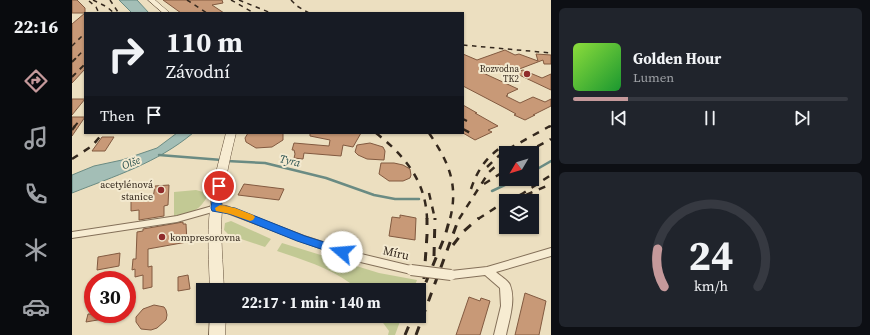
<!DOCTYPE html>
<html lang="en">
<head>
<meta charset="utf-8">
<style>
	body { margin:0; font-family:"Source Serif 4",serif; background:#20242c; color:#f1f3f6; height:100vh; display:flex; flex-direction:column; font-size:15px; white-space:nowrap }
	* { box-sizing:border-box; margin:0 }
	p { font-size:13px; color:#9ea1a6 }
	.icon { flex:none; width:22px; height:22px; fill:none; stroke:currentColor; stroke-width:2; stroke-linecap:round; stroke-linejoin:round }
	.map { position:relative; flex:1; overflow:hidden }
	.panel { display:flex; flex-direction:column; gap:8px; padding:8px; background:#0d0f14; width:319px }
	.panel>* { flex:none }
	.banner { position:absolute; left:12px; top:12px; width:380px; height:122px; border-radius:0px; box-shadow:0 1px 3px #0004; background:#171b24; color:#f1f3f6; overflow:hidden }
	.needle { width:26px; rotate:232deg }
	.buttons { position:absolute; left:427px; top:146px; display:grid; gap:8px }
	.buttons a { display:grid; place-items:center; width:40px; height:40px; border-radius:0px; background:#171b24; box-shadow:0 1px 3px #0004; font-size:20px }
	.speed { position:absolute; left:12px; top:271px; display:flex; gap:8px; font-size:20px; font-weight:700; text-align:center }
	.speed>* { display:grid; place-content:center; width:52px; height:52px; border-radius:50%; background:#171b24; box-shadow:0 1px 3px #0004; line-height:1 }
	.speed .limit { border:6px solid #d22; background:#fff; color:#111 }
	.pin { position:absolute; display:grid; place-items:center; width:34px; height:34px; color:#fff; margin:-17px; border:2px solid #fff; border-radius:50%; box-shadow:0 1px 4px #0007 }
	.me { position:absolute; width:44px; margin:-22px; rotate:288deg; stroke-linejoin:round; filter:drop-shadow(0 0 3px #0008) }
	.turn { display:flex; align-items:center; gap:14px; height:84px; padding:0 16px; font-size:18px }
	.turn .icon { width:52px; height:52px; stroke-width:2.5 }
	.turn b { display:block; font-size:28px; line-height:34px }
	.then { display:flex; align-items:center; height:38px; padding:0 16px; background:#0003; gap:8px; font-size:15px }
	.panel .card { flex:1; display:flex; flex-direction:column; justify-content:center; gap:6px; min-width:0; padding:0 14px; border-radius:6px; background:#20242c }
	.panel .dial { align-items:center; gap:0 }
	.dial svg { height:104px; overflow:visible; fill:none; stroke:#363941; stroke-width:7; stroke-linecap:round; text-anchor:middle }
	.dial text { fill:#f1f3f6; stroke:none }
	.song { display:flex; align-items:center; gap:12px }
	.cover { width:48px; height:48px; border-radius:6px; background:linear-gradient(135deg,hsl(90 70% 55%),hsl(130 70% 35%)) }
	.played { height:4px; border-radius:2px; background:linear-gradient(90deg,#c5999b 20%,#363941 20%) }
	.keys { display:flex; justify-content:space-around; direction:ltr }
	.trip { position:absolute; left:124px; top:283px; width:230px; height:40px; border-radius:0px; background:#171b24; box-shadow:0 1px 3px #0004; font-weight:700; line-height:40px; text-align:center }
	main { display:flex; flex:1; min-height:0 }
	.tab-bar { display:flex; flex-direction:column; width:72px; justify-content:space-around; align-items:center; background:#090b0e; color:#9ea1a6 }
	.tab-bar .icon { width:28px; height:28px }
	.tab-bar .active { color:#c5999b }
	.tab-bar b { font-size:18px; color:#f1f3f6 }
	.map>svg:first-child { display:block }
	.green { fill:#c2c994 }
	.water { fill:#a3beb6; stroke:#6a8b83 }
	.lines { fill:none; stroke-linecap:round; stroke-linejoin:round }
	.stream { stroke:#6a8b83; stroke-width:2.5 }
	.building { fill:#c89977; stroke:#825a40 }
	.street-casing { stroke:#847059; stroke-width:2 }
	.secondary-casing { stroke:#65513c; stroke-width:1 }
	.street { fill:#f7ecd2; fill-rule:evenodd }
	.secondary { fill:#f7ecd2; fill-rule:evenodd }
	.rail-far3 { stroke:#34281d; stroke-width:1.5; stroke-dasharray:4.5 4.5; stroke-linecap:butt }
	.rail-far2 { stroke:#34281d; stroke-width:2; stroke-dasharray:5.5 5.5; stroke-linecap:butt }
	.rail-far1 { stroke:#34281d; stroke-width:2.5; stroke-dasharray:7 7; stroke-linecap:butt }
	.rail { stroke:#34281d; stroke-width:3; stroke-dasharray:9 9; stroke-linecap:butt }
	.street-bridge-casing { stroke:#847059; stroke-width:12; stroke-linecap:butt }
	.street-bridge { stroke:#f7ecd2; stroke-width:10 }
	.route { fill:#1a73e8; stroke:#114b97 }
	.slow { fill:#f59e0b }
	.poi-dot { fill:#902b2b; stroke:#f3e9cf; stroke-width:1.5 }
	.labels { text-anchor:middle; dominant-baseline:central; stroke-width:4; stroke-linejoin:round; paint-order:stroke }
	.far-poi-label { font-size:9px; fill:#34281d; stroke:#f3e9cf; text-anchor:end }
	.poi-label { font-size:10px; fill:#34281d; stroke:#f3e9cf; text-anchor:end }
	.water-label { font-size:11px; font-style:italic; fill:#2c5351; stroke:#f3e9cf }
	.near-street-label { font-size:12px; fill:#34281d; stroke:#f3e9cf }
</style>
</head>
<body>
<main>
<nav class="tab-bar">
<b>22:16</b>
<svg class="icon active" aria-label="directions" viewBox="0 0 24 24"><path d="M12 3l9 9-9 9-9-9zM9 14v-3h6M13 9l2 2-2 2"/></svg>
<svg class="icon" aria-label="music" viewBox="0 0 24 24"><path d="M9 18V5l10-2v13"/><circle cx="6" cy="18" r="3"/><circle cx="16" cy="16" r="3"/></svg>
<svg class="icon" aria-label="phone" viewBox="0 0 24 24"><path d="M5 4h4l2 5-3 2q2 4 5 5l2-3 5 2v4C11 20 4 13 5 4z"/></svg>
<svg class="icon" aria-label="climate" viewBox="0 0 24 24"><path d="M12 3v18M4 7l16 10M4 17L20 7"/></svg>
<svg class="icon" aria-label="car" viewBox="0 0 24 24"><path d="M5 17H2v-5l4-1 3-4h7l3 4 3 1v5h-3M9 17h6M6 11h13"/><circle cx="7" cy="17" r="2"/><circle cx="17" cy="17" r="2"/></svg>
</nav>
<div class="map">
<svg width="479" height="335" viewBox="0 0 479 335">
	<rect width="100%" height="100%" fill="#ecdfc0"/>
	<path class="green" d="M124,190L131,192L135,197C126,212 118,214 102,216V192Z
		M159,221L199,239L193,247L157,235L152,230L153,223Z
		M210,243L307,273L345,280L341,290H287C263,269 234,261 205,251Z
		M306,316H330L323,335H316L317,331Z"/>
	<path class="water" d="M47,0H65L77,13H60Z
		M105,133H121C85,163 43,176 0,193V175L22,166L50,160L85,148Z"/>
	<g class="lines">
		<path class="stream" d="M87,155L150,160
			M155,161L193,163L254,178L302,195L323,199H347
			M460,172L479,161
			M420,191L446,179"/>
	</g>
	<path class="building" d="M0,0H5L13,8V13H0Z
		M91,0H150L151,3L140,5L152,13H109Z
		M13,13V69L0,83V24Z
		M433,50L443,55L447,54L466,61L464,54L479,55V64H472L471,60L442,71L427,65L409,72L446,89L435,94L436,95L434,96L448,103L461,97L473,102L479,99V106L461,115H463L453,120L442,115L444,114L435,109L391,86V54L405,60Z
		M451,70L470,78L479,74V90L443,73Z
		M0,99H13L0,115Z
		M391,105L405,113H403L426,126L416,130L420,132L403,140L391,133Z
		M0,117H13L0,136Z
		M176,133H211V140L200,147L184,148L174,142L173,138Z
		M238,133H289L281,147L271,145L269,156L232,153L231,159L222,158L223,154L222,150H220L222,143L257,146L258,140L238,136Z
		M30,137H42L33,151H20Z
		M298,143L311,147L313,151L312,160L295,159L286,155L283,152L285,145Z
		M309,163H322L331,165L338,169L339,175L338,178L331,181H317L307,174Z
		M172,184L212,189L207,200L166,195Z
		M97,185L96,205L92,206V216L67,220V210L59,211V201L81,198L83,186Z
		M328,215L344,218L343,240L317,236L320,217L328,218Z
		M111,222V224H114L115,242L76,249V267L80,266V287L71,289V275L63,277V269L60,270L61,259H64L65,232L71,231V229Z
		M48,253L47,266L25,270L26,257Z
		M116,275L118,289L106,291V277Z
		M453,293L474,301L467,335H443Z
		M397,297L408,301L409,298L418,301L408,335H384Z
		M82,305L92,307L94,310L95,315L94,320L85,328L79,330L69,329L64,322V317L71,309Z
		M16,314H43V317L14,322Z"/>
	<g class="lines">
		<g class="street-casing">
			<path id="street" d="M144,205L154,206L232,236L285,253L339,266L343,267L344,270L343,273L339,274L280,260L226,240L150,211H144L105,222L0,238V232L105,216Z
				M479,248V256L424,272C428,276 436,280 438,285C444,300 437,320 434,335H422L429,306L428,288L413,275L379,279L375,278L374,275L375,272L379,271L415,267Z"/>
		</g>
		<g class="secondary-casing">
			<path id="secondary" d="M76,0H83L98,13H91Z
				M154,133H164C158,158 152,183 150,209C148,236 151,263 152,290H138C137,263 135,236 138,209C140,183 148,158 154,133Z
				M138,316H154L153,335H137Z"/>
		</g>
		<use href="#street" class="street"/>
		<use href="#secondary" class="secondary"/>
		<path class="rail-far3" d="M21,0L35,7L42,13
			M38,0L46,12
			M115,0L135,13
			M159,0L182,13
			M167,0L199,13
			M219,0L225,6L237,13
			M17,1L24,7L27,13
			M391,45L479,53
			M0,46L13,33
			M6,56L13,49"/>
		<path class="rail-far2" d="M0,62L7,55
			M0,77L13,64
			M391,119L395,121
			M2,127L8,120
			M477,127L479,126"/>
		<path class="rail-far1" d="M391,129L400,134
			M0,130L3,126
			M304,133C332,155 354,181 355,219
			M357,133C376,161 387,184 378,219
			M453,153L479,139
			M0,159L20,146L31,133
			M415,167L431,152L478,126
			M412,184L434,170
			M399,189C405,171 413,159 428,148
			M357,193L363,219
			M454,195L479,184
			M435,201L450,194L479,175
			M387,219L417,172L434,157
			M406,219L434,201"/>
		<path class="rail" d="M381,245L392,231L407,218
			M362,256L363,218
			M352,279L355,235V218
			M347,299L373,236L378,218
			M333,335L341,316
			M344,335L387,218"/>
		<g class="street-bridge-casing">
			<path id="street-bridge" d="M339,270L379,275"/>
		</g>
		<use href="#street-bridge" class="street-bridge"/>
	</g>
	<path class="route" d="M147,183L152,186L149,206L163,208L233,236L274,249L276,252L274,255L270,256L225,241L158,214L140,211L139,208L142,186Z"/>
	<path class="slow" d="M148,205L163,208L181,215L183,217L181,220L178,221L158,214L144,211L143,208Z"/>
	<g class="poi-dot">
		<circle cx="455" cy="74" r="4"/>
		<circle cx="89" cy="190" r="4"/>
		<circle cx="90" cy="237" r="4"/>
	</g>
	<g class="labels">
		<g class="far-poi-label">
			<text x="447" y="69">Rozvodna<tspan x="447" dy="10">TK2</tspan></text>
		</g>
		<g class="poi-label">
			<text x="81" y="184">acetylénová<tspan x="81" dy="12">stanice</tspan></text>
			<text x="98" y="237" text-anchor="start">kompresorovna</text>
		</g>
		<g class="water-label">
			<text transform="translate(218 161) rotate(13)">Tyra</text>
			<text transform="translate(59 163) rotate(-20)">Olše</text>
		</g>
		<g class="near-street-label">
			<text transform="translate(324 253) rotate(13)">Míru</text>
		</g>
	</g>
</svg>
<div class="buttons">
<a><svg class="needle" viewBox="-14 -14 28 28"><path d="M0-13l5 13h-10z" fill="#e53935"/><path d="M0 13l5-13h-10z" fill="#9ea1a6"/></svg></a>
<a><svg class="icon" aria-label="layers" viewBox="0 0 24 24"><path d="M12 4l9 5-9 5-9-5zM3 14l9 5 9-5"/></svg></a>
</div>
<div class="speed"><div class="limit">30</div></div>
<div class="pin" style="left:147px;top:186px;background:#d93025"><svg class="icon" aria-label="arrive" viewBox="0 0 24 24"><path d="M6 21V4h12l-3 4 3 4H6"/></svg></div>
<svg class="me" style="left:270px;top:252px" viewBox="-20 -20 40 40"><circle r="19" fill="#fff"/><path d="M0-13L10 11 0 6-10 11z" fill="#1a73e8"/></svg>
<div class="trip">22:17 · 1 min · 140 m</div>
<div class="banner">
<div class="turn"><svg class="icon" aria-label="right" viewBox="0 0 24 24"><path d="M7 20v-9h11M14 6l5 5-5 5"/></svg><div><b>110 m</b>Závodní</div></div>
<div class="then">Then<svg class="icon" aria-label="arrive" viewBox="0 0 24 24"><path d="M6 21V4h12l-3 4 3 4H6"/></svg></div>
</div>
</div>
<section class="panel">
<div class="card">
<div class="song"><i class="cover"></i><div><b>Golden Hour</b><p>Lumen</p></div></div>
<div class="played"></div>
<div class="keys"><svg class="icon" aria-label="previous" viewBox="0 0 24 24"><path d="M18 5L8 12l10 7zM5 5v14"/></svg><svg class="icon" aria-label="pause" viewBox="0 0 24 24"><path d="M8 5v14M16 5v14"/></svg><svg class="icon" aria-label="next" viewBox="0 0 24 24"><path d="M6 5l10 7-10 7zM19 5v14"/></svg></div>
</div>
<div class="card dial"><svg viewBox="0 0 100 80">
<path d="M14 69A42 42 0 1 1 86 69"/>
<path d="M14 69A42 42 0 0 1 9 40" stroke="#c5999b"/>
<text x="50" y="56" font-size="32" font-weight="700">24</text>
<text x="50" y="72" font-size="11">km/h</text>
</svg></div>
</section>
</main>
</body>
</html>
